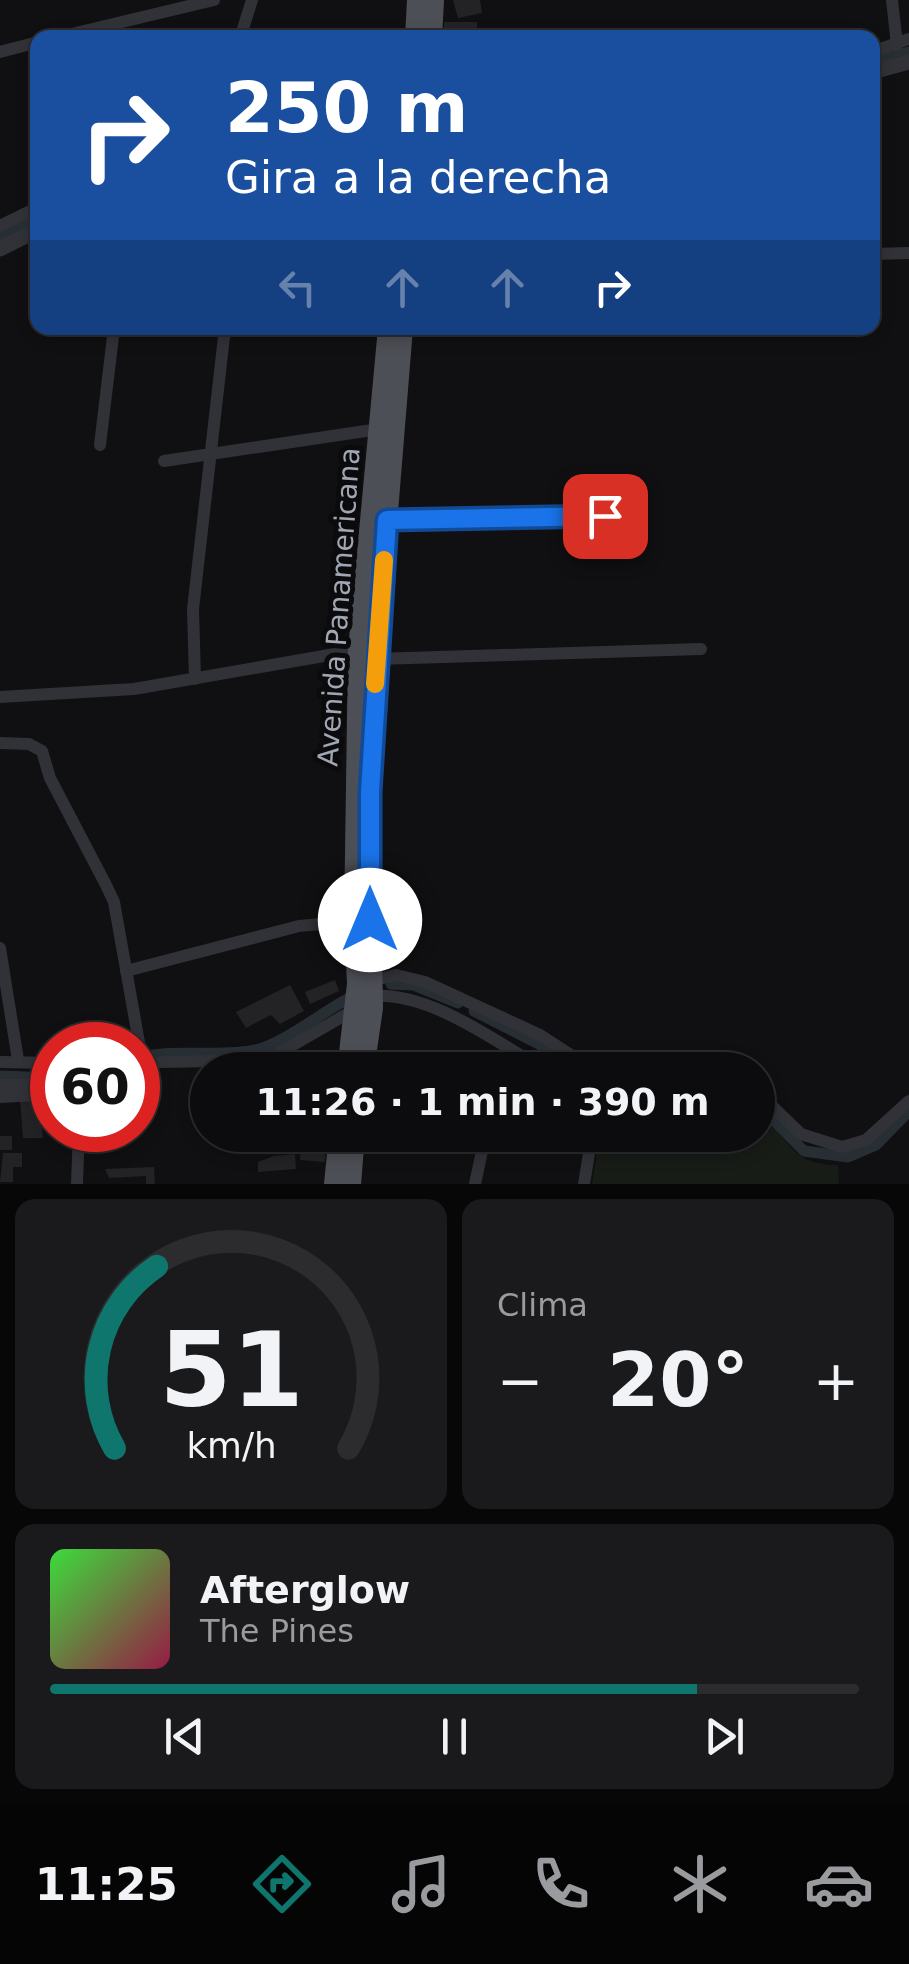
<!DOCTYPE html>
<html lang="es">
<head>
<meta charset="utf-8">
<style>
	body { margin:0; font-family:"DejaVu Sans",sans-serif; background:#1a1a1c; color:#f1f3f6; height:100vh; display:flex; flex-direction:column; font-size:38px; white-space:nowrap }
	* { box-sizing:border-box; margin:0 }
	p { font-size:32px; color:#9a9b9e }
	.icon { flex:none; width:55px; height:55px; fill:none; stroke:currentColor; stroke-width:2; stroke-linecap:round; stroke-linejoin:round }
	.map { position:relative; height:1184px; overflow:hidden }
	.sheet { display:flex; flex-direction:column; gap:15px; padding:15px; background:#070708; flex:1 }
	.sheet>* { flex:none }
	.top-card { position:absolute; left:30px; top:30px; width:850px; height:305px; border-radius:20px; box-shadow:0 5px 15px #0003,0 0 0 2px #2c2c2e; background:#1a4fa0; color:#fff; overflow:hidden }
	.speed { position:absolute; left:30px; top:1022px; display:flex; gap:20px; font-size:50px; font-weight:700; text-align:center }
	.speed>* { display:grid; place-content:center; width:130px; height:130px; border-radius:50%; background:#0c0c0e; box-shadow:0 5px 15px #0003,0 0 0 2px #2c2c2e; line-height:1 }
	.speed .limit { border:15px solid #d22; background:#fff; color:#111 }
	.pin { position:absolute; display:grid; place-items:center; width:85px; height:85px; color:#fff; margin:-42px; border-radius:20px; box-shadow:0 5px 15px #0006 }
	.me { position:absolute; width:110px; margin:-55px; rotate:0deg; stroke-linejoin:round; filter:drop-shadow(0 0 8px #0008) }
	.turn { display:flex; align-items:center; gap:35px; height:210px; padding:0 30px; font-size:45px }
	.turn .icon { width:130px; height:130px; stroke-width:2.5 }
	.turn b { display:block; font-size:70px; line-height:85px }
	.lanes { display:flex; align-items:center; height:95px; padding:0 30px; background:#0003; justify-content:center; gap:50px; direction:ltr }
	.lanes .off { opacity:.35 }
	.big { font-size:75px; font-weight:800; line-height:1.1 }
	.sheet .widget { flex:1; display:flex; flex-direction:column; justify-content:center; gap:15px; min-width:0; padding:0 35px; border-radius:20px; background:#1a1a1c }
	.sheet .dial { align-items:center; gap:0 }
	.dial svg { height:260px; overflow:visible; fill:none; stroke:#2c2c2e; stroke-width:7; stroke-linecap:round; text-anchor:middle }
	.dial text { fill:#f1f3f6; stroke:none }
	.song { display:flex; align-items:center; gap:30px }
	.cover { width:120px; height:120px; border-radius:15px; background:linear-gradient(135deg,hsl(120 70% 55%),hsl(340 70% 35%)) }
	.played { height:10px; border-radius:5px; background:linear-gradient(90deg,#0f766e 80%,#2c2c2e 80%) }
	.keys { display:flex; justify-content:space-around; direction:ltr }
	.heat { display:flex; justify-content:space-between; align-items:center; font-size:55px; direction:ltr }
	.sheet .tiles { flex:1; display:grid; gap:15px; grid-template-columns:1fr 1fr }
	.widget:last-child { grid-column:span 2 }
	.trip { position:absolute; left:190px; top:1052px; width:585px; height:100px; border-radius:50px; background:#0c0c0e; box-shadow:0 5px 15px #0003,0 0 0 2px #2c2c2e; font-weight:800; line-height:100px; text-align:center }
	.menu { display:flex; height:160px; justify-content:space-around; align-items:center; background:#050506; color:#9a9b9e }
	.menu .icon { width:70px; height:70px }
	.menu .selected { color:#0f766e }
	.menu b { font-size:45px; color:#f1f3f6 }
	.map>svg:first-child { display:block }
	.green { fill:#171c17 }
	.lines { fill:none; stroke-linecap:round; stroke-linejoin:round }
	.canal { stroke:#272f35; stroke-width:11 }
	.building { fill:#232326 }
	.minor { stroke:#313237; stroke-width:12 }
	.tertiary { stroke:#313237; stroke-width:15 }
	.primary { stroke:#4d4f56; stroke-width:20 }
	.route-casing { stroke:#114b97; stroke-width:25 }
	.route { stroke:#1a73e8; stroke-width:18 }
	.slow { stroke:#f59e0b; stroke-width:18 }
	.labels { text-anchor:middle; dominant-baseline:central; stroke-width:10; stroke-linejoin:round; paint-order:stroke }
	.street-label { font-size:28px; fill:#a1a7b2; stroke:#0b0b0d }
</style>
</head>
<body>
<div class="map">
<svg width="909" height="1184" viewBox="0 0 909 1184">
	<rect width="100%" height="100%" fill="#101012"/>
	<path class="green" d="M758,1113C793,1137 786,1164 838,1165L839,1184H592L600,1135H758Z"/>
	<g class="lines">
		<path class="canal" d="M872,62L909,52
			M0,236L38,217
			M391,984L413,985L458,1003
			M474,1011L539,1044L577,1070
			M138,1058C176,1048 218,1058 256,1050C283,1044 325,1010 353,996
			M0,1076L52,1078
			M758,1104L804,1151L848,1157L876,1145L909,1111"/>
	</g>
	<path class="building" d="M453,0H480L482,13L458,18Z
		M444,22H477V30L444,31Z
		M335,980L339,991L310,1004L305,992Z
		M290,985L304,1011L280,1024L271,1015L246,1028L236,1012Z
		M39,1099L43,1138H23L20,1100Z
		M302,1135H326L325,1162L300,1160Z
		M0,1136H12V1150H0Z
		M3,1153H22V1167H13V1182H0Z
		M295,1154L296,1169L258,1172V1162L274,1156Z
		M154,1167L155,1184H146V1176L109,1178L105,1169Z"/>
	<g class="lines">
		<path class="minor" d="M892,0L897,45
			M55,38L214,0
			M240,38L252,0
			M0,52L38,42
			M872,52L909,39
			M0,226L38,207
			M872,254L909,253
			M100,445L114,328
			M164,461L379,429
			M387,520L605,516
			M376,659L701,649
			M195,679L193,609L225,328
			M0,697L134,689L358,650
			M0,743L29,744L42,751L50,778L106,885L114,902L140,1048L147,1064
			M0,948L18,1060
			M126,971L299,926L354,921
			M370,981L396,975L425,982L540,1035L594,1070
			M373,996C431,992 496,1042 545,1070
			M0,1062L52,1063
			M138,1067L160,1062L267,1060L359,1007
			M0,1085H52
			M0,1097L52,1094
			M758,1098L769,1103L801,1134L842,1147L866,1140L909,1101
			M77,1184L79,1130
			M475,1184L485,1137
			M584,1184L592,1135"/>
		<path class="tertiary" d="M872,72L909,62
			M0,249L38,230"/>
		<path class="primary" d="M415,38L417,0
			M432,38L434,0
			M347,1070L357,984L354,921L358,650L388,328
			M364,1070L373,1008L369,791L376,659L403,328
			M334,1184L339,1135
			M351,1184L355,1135"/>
	</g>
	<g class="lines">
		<g class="route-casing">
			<path id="route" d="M370,920V792L387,520L605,516"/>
		</g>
		<use href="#route" class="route"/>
		<path class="slow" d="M375,684L384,560"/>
	</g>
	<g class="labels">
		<g class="street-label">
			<text transform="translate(339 607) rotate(-86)">Avenida Panamericana</text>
		</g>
	</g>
</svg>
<div class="speed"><div class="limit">60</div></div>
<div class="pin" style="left:605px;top:516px;background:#d93025"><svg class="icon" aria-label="arrive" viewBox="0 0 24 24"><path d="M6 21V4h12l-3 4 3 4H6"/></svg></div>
<svg class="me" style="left:370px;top:920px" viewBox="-20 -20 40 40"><circle r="19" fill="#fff"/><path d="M0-13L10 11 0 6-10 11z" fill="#1a73e8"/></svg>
<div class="trip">11:26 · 1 min · 390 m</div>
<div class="top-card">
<div class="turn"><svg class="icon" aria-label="right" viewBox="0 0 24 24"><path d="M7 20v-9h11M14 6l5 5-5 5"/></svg><div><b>250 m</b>Gira a la derecha</div></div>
<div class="lanes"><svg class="icon off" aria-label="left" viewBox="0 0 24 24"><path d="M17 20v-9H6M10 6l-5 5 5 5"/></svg><svg class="icon off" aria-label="ahead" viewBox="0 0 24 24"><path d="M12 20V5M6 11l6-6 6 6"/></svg><svg class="icon off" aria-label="ahead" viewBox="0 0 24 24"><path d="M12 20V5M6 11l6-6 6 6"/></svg><svg class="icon" aria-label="right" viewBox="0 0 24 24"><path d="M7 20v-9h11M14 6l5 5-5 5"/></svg></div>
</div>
</div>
<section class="sheet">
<div class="tiles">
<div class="widget dial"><svg viewBox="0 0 100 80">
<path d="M14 69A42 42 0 1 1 86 69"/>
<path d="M14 69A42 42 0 0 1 27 13" stroke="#0f766e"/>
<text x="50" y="56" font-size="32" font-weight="700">51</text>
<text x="50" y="72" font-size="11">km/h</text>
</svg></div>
<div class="widget"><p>Clima</p>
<div class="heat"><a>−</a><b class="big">20°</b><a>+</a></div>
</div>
<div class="widget">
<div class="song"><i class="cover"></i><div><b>Afterglow</b><p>The Pines</p></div></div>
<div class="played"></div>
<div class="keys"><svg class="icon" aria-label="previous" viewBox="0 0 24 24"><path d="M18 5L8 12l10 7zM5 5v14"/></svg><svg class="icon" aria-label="pause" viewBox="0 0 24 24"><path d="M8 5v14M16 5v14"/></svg><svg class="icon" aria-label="next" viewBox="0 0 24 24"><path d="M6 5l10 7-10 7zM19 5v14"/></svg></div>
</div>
</div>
</section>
<nav class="menu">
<b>11:25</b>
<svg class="icon selected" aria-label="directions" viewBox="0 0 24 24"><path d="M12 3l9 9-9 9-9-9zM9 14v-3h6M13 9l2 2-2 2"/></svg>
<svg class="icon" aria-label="music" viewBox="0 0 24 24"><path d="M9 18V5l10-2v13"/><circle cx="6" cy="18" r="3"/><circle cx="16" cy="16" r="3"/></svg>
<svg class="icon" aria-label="phone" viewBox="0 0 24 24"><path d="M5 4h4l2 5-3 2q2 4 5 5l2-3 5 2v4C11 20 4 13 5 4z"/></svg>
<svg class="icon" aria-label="climate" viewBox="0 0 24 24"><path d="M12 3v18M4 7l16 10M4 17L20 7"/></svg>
<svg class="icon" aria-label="car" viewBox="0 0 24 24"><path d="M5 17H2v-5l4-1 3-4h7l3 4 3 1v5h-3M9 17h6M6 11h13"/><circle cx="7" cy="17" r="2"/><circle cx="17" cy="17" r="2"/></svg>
</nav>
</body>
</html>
